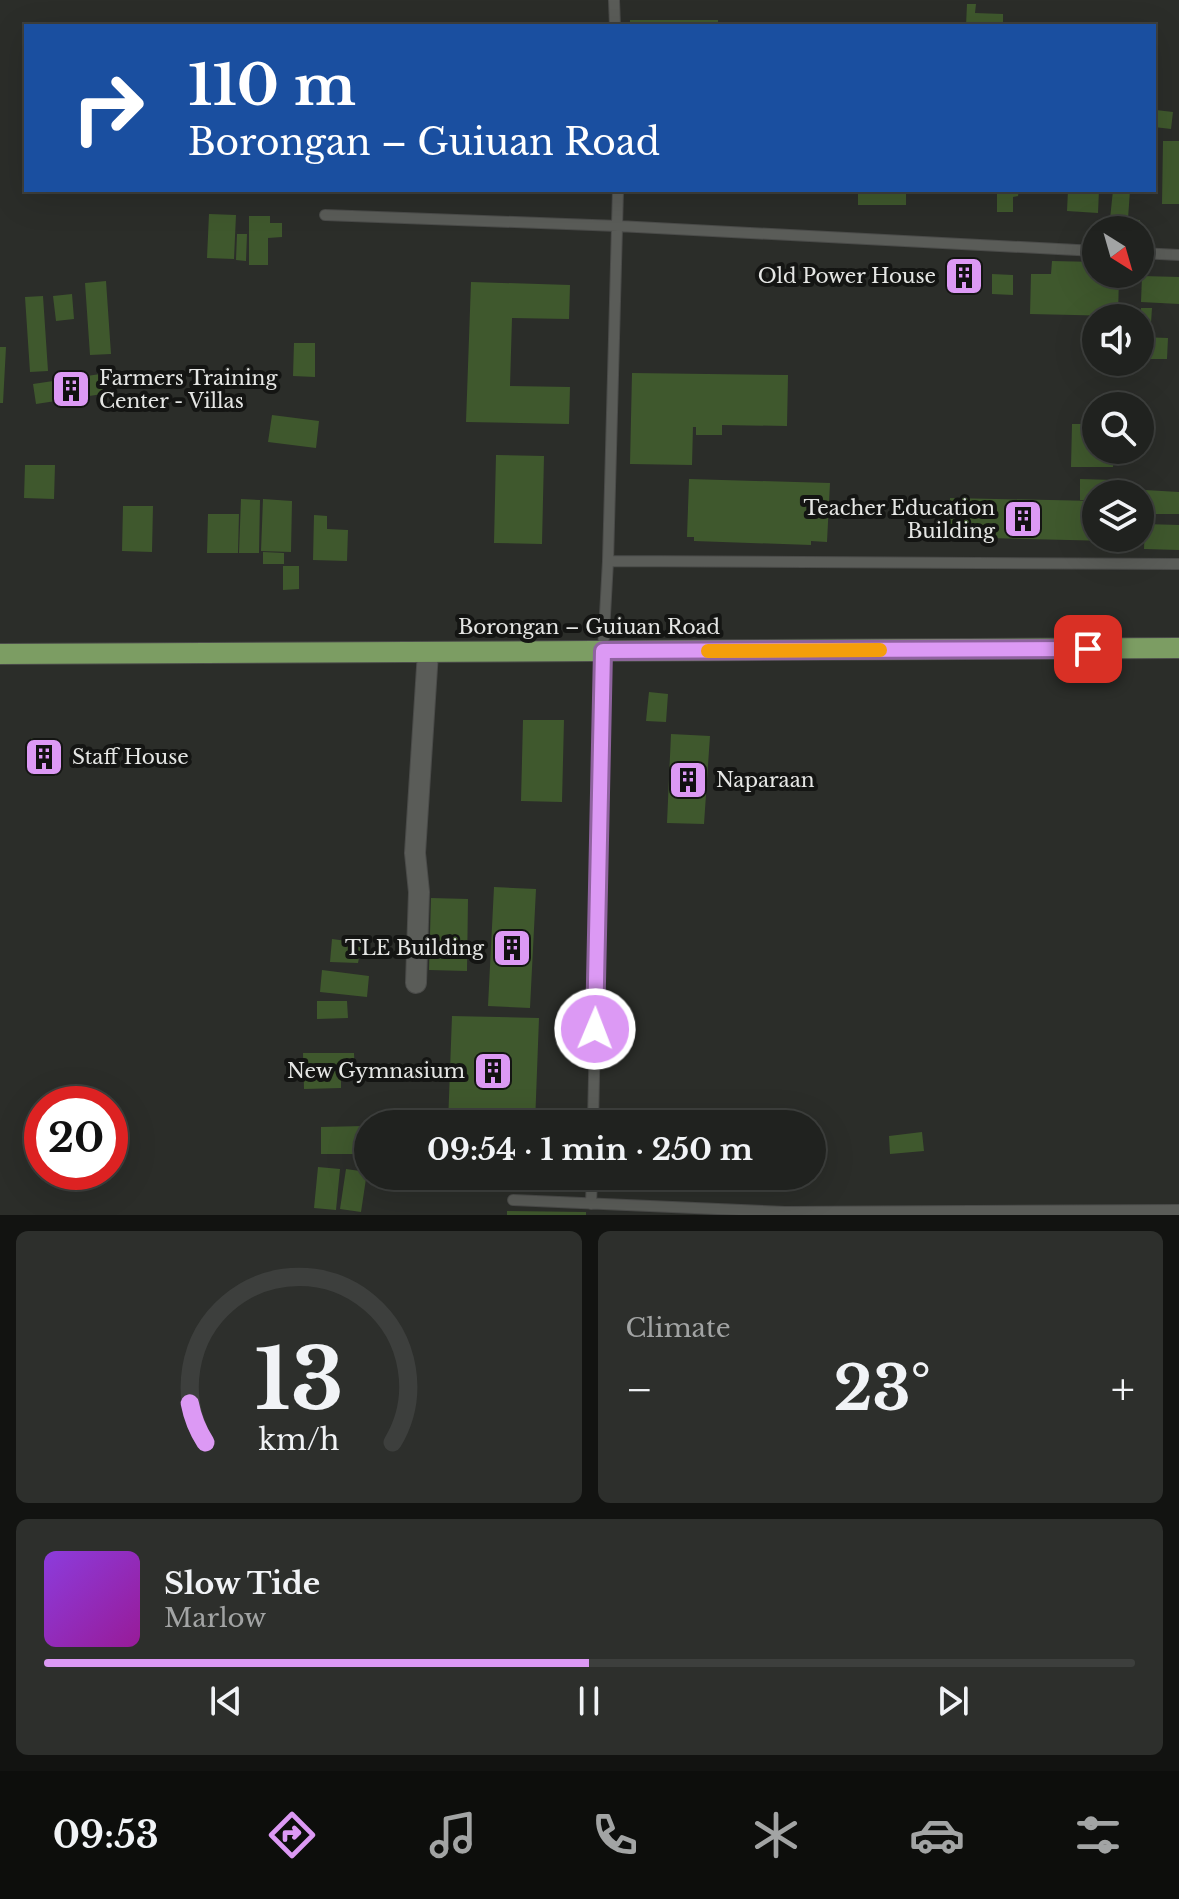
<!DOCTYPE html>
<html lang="en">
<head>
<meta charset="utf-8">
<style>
	body { margin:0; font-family:"Libre Baskerville",serif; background:#2d2f2c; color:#f1f3f6; height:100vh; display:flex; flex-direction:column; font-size:30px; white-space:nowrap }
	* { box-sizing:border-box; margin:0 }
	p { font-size:26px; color:#a2a4a4 }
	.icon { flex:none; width:44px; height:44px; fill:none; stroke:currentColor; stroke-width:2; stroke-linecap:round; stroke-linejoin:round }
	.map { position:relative; height:1215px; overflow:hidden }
	.side { display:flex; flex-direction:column; gap:16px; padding:16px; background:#121311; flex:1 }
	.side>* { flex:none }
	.banner { position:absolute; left:24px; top:24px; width:1132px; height:168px; border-radius:0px; box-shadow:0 8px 32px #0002,0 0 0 2px #3d3f3d; background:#1a4fa0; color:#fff; overflow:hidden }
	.needle { width:52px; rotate:143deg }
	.controls { position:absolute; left:1082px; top:216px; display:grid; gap:16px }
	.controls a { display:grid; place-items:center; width:72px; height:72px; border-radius:50%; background:#20221f; box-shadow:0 8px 32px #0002,0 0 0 2px #3d3f3d; font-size:40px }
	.speed { position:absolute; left:24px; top:1086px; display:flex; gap:16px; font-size:40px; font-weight:700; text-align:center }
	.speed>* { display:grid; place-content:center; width:104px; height:104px; border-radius:50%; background:#20221f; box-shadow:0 8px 32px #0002,0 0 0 2px #3d3f3d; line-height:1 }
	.speed .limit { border:12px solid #d22; background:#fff; color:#111 }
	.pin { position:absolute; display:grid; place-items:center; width:68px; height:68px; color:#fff; margin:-34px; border-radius:16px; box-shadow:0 4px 12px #0006 }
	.me { position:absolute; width:88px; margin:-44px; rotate:1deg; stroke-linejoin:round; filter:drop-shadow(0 0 6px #0008) }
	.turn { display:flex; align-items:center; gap:28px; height:168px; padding:0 32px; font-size:36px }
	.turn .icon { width:104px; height:104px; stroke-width:2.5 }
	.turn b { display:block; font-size:56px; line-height:68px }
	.big { font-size:60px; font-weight:700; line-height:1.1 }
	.side .card { flex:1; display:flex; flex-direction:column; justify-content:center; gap:12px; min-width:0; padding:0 28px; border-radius:12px; background:#2d2f2c }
	.side .dial { align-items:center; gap:0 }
	.dial svg { height:208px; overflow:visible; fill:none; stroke:#3d3f3d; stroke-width:7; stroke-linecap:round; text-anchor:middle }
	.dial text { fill:#f1f3f6; stroke:none }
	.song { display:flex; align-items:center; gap:24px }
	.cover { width:96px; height:96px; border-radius:12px; background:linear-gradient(135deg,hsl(270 70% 55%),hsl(300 70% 35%)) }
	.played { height:8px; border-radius:4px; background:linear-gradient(90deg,#dc99f4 50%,#3d3f3d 50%) }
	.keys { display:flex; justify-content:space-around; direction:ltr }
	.heat { display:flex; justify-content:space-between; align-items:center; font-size:44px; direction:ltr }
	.side .tiles { flex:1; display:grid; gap:16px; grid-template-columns:1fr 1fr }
	.card:last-child { grid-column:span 2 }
	.trip { position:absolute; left:354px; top:1110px; width:472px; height:80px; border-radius:40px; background:#20221f; box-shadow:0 8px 32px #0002,0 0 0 2px #3d3f3d; font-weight:700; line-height:80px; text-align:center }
	.tabs { display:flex; height:128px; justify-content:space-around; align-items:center; background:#0d0e0c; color:#a2a4a4 }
	.tabs .icon { width:56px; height:56px }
	.tabs .on { color:#dc99f4 }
	.tabs b { font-size:36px; color:#f1f3f6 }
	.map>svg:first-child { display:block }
	.building { fill:#3f582d }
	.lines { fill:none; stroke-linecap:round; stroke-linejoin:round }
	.service-casing { stroke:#4a4b49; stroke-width:12 }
	.minor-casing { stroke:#4a4b49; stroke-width:22 }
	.primary-casing { stroke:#4a4b49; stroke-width:22 }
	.service { stroke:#5a5c58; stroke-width:10 }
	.minor { stroke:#5a5c58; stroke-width:20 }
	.primary { stroke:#7c9d63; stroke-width:20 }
	.route-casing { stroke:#8f639f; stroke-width:20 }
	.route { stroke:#dc99f4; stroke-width:14 }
	.slow { stroke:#f59e0b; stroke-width:14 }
	.labels { text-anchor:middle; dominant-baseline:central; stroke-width:8; stroke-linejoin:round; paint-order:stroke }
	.poi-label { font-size:20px; fill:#e5e6e4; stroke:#141513; text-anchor:end }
	.street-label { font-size:20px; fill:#e5e6e4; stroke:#141513 }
</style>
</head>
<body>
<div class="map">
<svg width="1179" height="1215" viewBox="0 0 1179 1215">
	<rect width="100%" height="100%" fill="#2b2d29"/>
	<path class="building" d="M967,4H976L975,13L1003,14V26H966Z
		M630,20H718V26H630Z
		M1156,110L1173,112L1171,129L1154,127Z
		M1163,141H1179V204H1162Z
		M858,190H906V205H858Z
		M997,190H1019L1018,196L1013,197V212H997Z
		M1068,190H1099L1098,213L1067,211Z
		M1113,190H1130L1128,219L1140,220L1139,230L1109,229Z
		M209,214L236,215L234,259L207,258Z
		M249,216H270V223H282V237L268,238V265H249Z
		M237,234H247L246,261L236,260Z
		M1052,261L1096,262L1097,276H1119L1118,316L1030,314L1031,274H1051Z
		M953,264L978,266L976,289L951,287Z
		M992,274L1013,275V295L992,294Z
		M1142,276L1179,277V304L1141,302Z
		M106,281L111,354L90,355L85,283Z
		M471,282L570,285L569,319L512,318L510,386L570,387L569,424L466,422Z
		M72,294L74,319L56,321L53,296Z
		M43,296L48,371L30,372L25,297Z
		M1141,308H1152L1151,323H1140Z
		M1140,337L1168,338L1167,359H1140Z
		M294,343H315V377L293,376Z
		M0,347H6L3,403H0Z
		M107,373L109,393L36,404L33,384Z
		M632,373L788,375L787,426L722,425V435H696V427H693L692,465L630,464Z
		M272,415L319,421L316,448L268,442Z
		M1072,424H1096V450H1114L1113,467H1071Z
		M496,455L544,456L542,544L494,543Z
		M25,465H55L54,499L24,498Z
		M689,479L830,483L827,542L811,541V545L694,541V537H687Z
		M1080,479L1114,480L1113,494H1096V500H1080Z
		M1145,490L1179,492V514H1144Z
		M950,498L1096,501V538H1111V541L948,537Z
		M241,499L260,500L259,553H239Z
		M263,499L292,501L291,552L261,551Z
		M123,506H153L152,552L122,551Z
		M208,514H239L238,553H207Z
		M314,515L327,516V529L348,530L347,561L313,560Z
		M1145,524L1179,525V550L1144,549Z
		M263,552L284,553V564H263Z
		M283,566H299V589L283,590Z
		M649,692L668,694L666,722L646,721Z
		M523,720H564L562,802L521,801Z
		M671,734L710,736L704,824L667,823Z
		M31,738L59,740L56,776L28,774Z
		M494,887L536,889L530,1008L488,1006Z
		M431,898L468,899L467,971L429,970Z
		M332,939L362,943L358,963L330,962Z
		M322,970L369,976L367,997L320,992Z
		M317,1001H347L348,1018L317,1019Z
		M452,1016L539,1018L535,1124H448Z
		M303,1053H354L355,1079L341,1080V1088L304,1089Z
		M363,1126V1148L355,1149V1154H321V1127Z
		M922,1132L924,1151L890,1154L889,1136Z
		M318,1167L340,1169L336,1210L314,1208Z
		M346,1169L367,1172L361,1212L340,1209Z
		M507,1211L586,1212V1215H507Z"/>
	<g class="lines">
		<g class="service-casing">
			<path id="service" d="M614,0L615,26
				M618,190L608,561L1179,564
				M325,215L618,226L1096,251
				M1140,253L1179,255
				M593,1124L603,651L608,561
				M513,1200L785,1212L1179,1210
				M591,1204L592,1176"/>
		</g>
		<g class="minor-casing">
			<path id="minor" d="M416,983L419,892L415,853L428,652"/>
		</g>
		<g class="primary-casing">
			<path id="primary" d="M0,654L1179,648"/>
		</g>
		<use href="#service" class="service"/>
		<use href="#minor" class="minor"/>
		<use href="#primary" class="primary"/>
	</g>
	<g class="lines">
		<g class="route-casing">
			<path id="route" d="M595,1029L603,651L1088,649"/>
		</g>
		<use href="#route" class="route"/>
		<path class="slow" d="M708,651L880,650"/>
	</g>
	<defs>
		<g id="building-square" transform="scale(2)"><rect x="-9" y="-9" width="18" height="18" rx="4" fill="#dc99f4" stroke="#141513"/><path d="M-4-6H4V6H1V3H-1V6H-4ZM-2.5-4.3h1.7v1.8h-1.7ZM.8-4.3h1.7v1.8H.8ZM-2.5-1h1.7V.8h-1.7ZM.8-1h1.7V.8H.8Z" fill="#111"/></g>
	</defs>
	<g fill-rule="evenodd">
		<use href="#building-square" x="964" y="276"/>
		<use href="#building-square" x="71" y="389"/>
		<use href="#building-square" x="1023" y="519"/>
		<use href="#building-square" x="44" y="757"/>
		<use href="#building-square" x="688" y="780"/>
		<use href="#building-square" x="512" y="948"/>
		<use href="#building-square" x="493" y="1071"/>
	</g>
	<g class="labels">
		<g class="poi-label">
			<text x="936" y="276">Old Power House</text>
			<text x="99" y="378" text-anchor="start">Farmers Training<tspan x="99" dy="23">Center - Villas</tspan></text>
			<text x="995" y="508">Teacher Education<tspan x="995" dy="23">Building</tspan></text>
			<text x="72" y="757" text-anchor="start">Staff House</text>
			<text x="716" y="780" text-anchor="start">Naparaan</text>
			<text x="484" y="948">TLE Building</text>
			<text x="465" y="1071">New Gymnasium</text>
		</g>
		<g class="street-label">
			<text x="589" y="627">Borongan – Guiuan Road</text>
		</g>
	</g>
</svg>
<div class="controls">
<a><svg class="needle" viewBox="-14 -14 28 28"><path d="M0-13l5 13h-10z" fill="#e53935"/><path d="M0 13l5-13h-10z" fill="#a2a4a4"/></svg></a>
<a><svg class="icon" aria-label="sound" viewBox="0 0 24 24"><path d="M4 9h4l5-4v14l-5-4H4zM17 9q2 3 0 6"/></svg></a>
<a><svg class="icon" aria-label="search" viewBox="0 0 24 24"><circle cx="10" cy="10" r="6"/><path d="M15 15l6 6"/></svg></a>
<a><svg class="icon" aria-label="layers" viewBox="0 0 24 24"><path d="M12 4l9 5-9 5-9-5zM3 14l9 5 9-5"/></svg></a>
</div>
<div class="speed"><div class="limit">20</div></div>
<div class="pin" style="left:1088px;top:649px;background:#d93025"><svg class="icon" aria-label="arrive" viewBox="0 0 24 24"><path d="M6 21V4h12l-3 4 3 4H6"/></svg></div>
<svg class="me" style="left:595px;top:1029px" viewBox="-20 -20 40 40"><circle r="17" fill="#dc99f4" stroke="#fff" stroke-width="3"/><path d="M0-11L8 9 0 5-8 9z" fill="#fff"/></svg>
<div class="trip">09:54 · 1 min · 250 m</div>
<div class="banner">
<div class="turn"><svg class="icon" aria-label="right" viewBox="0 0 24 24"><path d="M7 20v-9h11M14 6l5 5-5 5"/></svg><div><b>110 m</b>Borongan – Guiuan Road</div></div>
</div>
</div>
<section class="side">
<div class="tiles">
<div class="card dial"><svg viewBox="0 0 100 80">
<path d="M14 69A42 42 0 1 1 86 69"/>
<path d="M14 69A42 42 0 0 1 8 54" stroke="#dc99f4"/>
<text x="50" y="56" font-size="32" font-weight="700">13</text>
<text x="50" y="72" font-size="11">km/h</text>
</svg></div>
<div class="card"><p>Climate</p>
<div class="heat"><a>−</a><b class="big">23°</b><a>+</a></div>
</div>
<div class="card">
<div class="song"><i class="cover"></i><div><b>Slow Tide</b><p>Marlow</p></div></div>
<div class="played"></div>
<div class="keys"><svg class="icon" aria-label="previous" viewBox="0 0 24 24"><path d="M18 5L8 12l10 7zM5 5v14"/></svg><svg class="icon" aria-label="pause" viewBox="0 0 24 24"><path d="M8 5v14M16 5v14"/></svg><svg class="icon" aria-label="next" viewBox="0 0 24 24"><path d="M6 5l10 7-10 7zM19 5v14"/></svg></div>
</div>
</div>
</section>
<nav class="tabs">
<b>09:53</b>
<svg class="icon on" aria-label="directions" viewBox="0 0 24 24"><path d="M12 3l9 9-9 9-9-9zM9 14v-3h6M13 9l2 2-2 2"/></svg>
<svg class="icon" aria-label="music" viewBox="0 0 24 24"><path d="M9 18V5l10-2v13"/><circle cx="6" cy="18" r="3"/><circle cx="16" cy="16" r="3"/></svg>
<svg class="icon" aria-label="phone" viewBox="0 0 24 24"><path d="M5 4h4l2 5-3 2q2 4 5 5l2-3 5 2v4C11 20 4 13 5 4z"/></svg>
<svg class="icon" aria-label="climate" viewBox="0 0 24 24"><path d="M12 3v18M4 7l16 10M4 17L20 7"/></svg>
<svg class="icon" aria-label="car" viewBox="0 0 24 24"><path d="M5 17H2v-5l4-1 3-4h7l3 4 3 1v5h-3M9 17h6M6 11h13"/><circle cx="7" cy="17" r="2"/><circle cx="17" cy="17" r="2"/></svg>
<svg class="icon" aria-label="filters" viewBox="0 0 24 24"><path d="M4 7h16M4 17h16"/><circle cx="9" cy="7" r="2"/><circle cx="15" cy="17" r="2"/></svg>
</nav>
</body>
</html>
